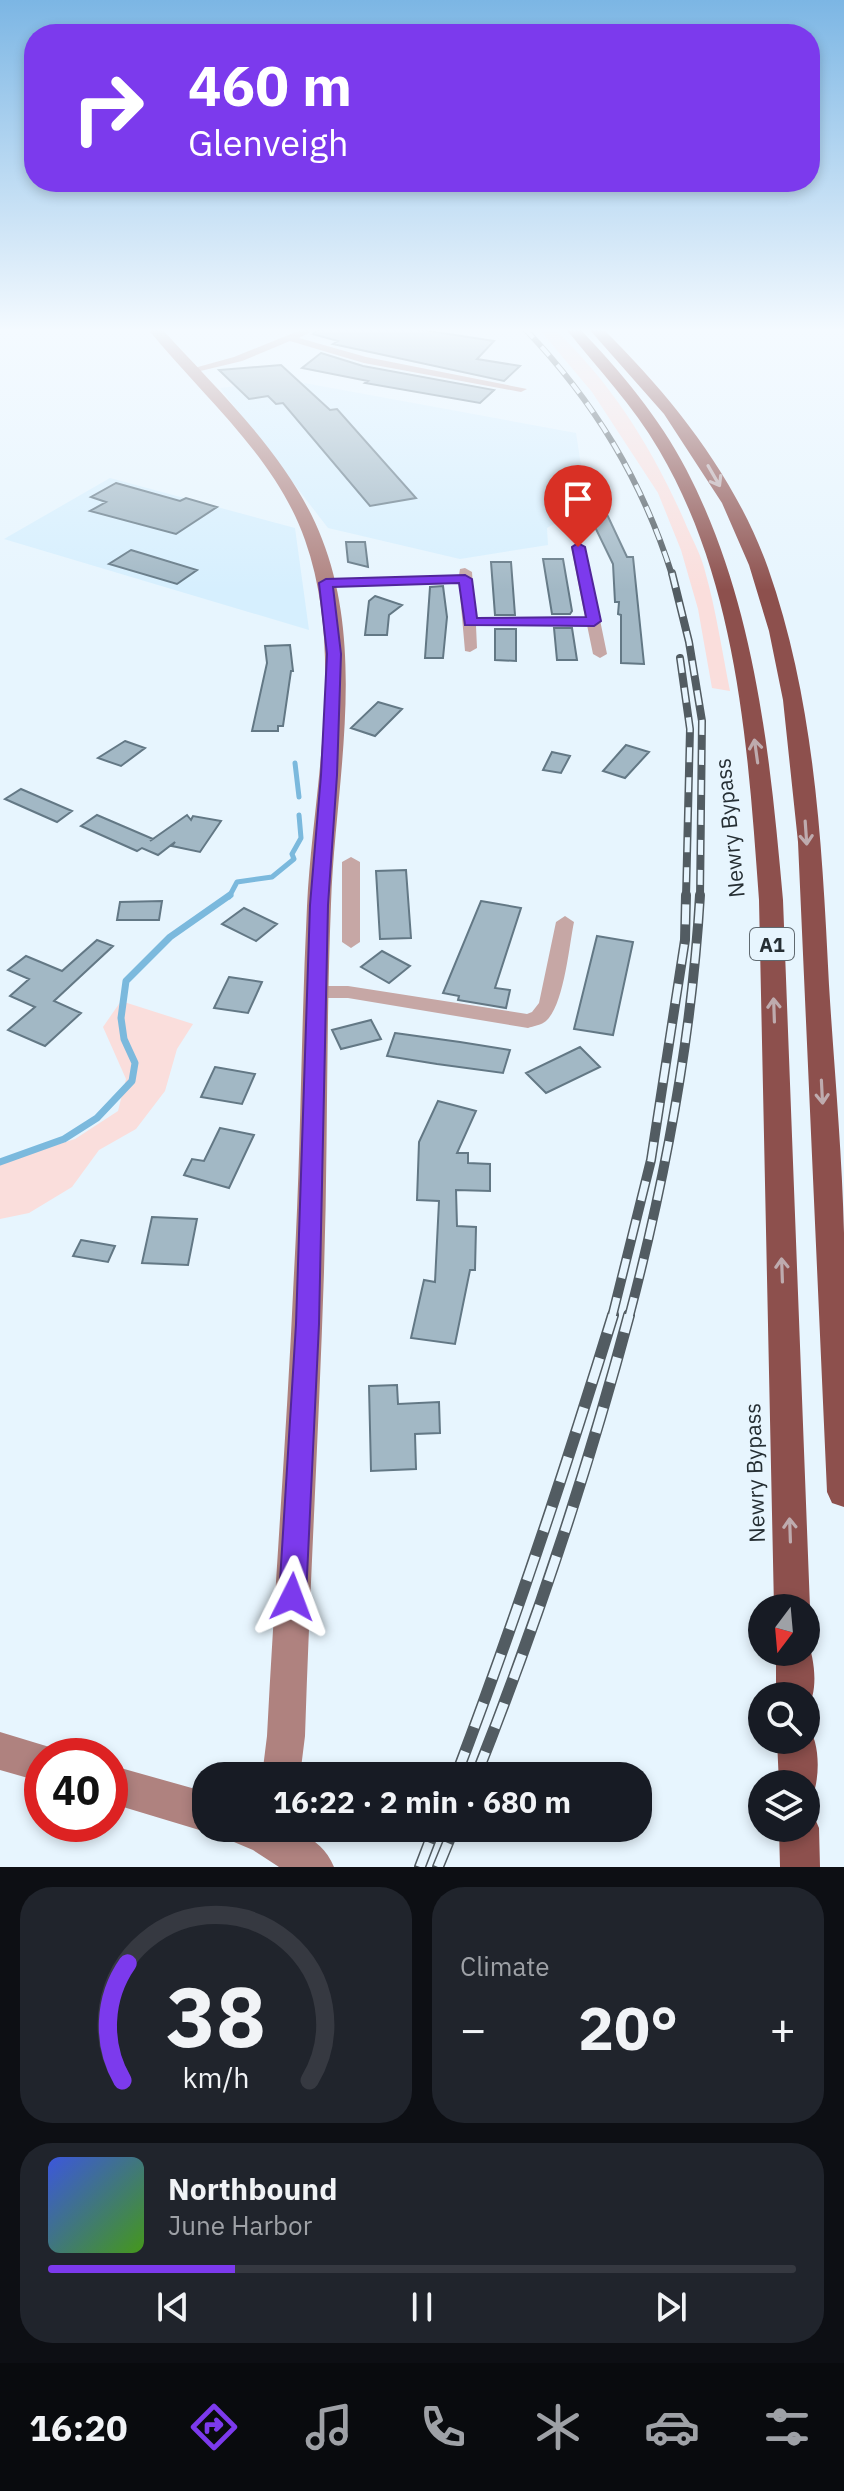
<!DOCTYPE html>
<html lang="en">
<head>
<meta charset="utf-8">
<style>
	body { margin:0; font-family:"IBM Plex Sans",sans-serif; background:#20242c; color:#f1f3f6; height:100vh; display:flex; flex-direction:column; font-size:30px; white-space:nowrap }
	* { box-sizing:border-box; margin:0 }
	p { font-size:26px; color:#9ea1a6 }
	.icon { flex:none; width:44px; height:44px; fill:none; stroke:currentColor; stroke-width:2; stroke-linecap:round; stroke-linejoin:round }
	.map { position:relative; height:1867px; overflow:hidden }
	.sheet { display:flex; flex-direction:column; gap:20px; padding:20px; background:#0d0f14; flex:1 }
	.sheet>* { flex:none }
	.top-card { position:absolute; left:24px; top:24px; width:796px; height:168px; border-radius:32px; box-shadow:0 4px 12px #0003; background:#7c3aed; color:#fff; overflow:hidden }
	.needle { width:52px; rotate:196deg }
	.controls { position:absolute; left:748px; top:1594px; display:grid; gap:16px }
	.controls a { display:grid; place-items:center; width:72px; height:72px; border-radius:50%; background:#171b24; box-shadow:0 4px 12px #0003; font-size:40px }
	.speed { position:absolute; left:24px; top:1738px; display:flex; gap:16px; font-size:40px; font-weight:700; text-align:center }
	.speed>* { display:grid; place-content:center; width:104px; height:104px; border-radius:50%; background:#171b24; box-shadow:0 4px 12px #0003; line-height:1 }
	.speed .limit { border:12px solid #d22; background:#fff; color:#111 }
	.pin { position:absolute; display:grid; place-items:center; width:68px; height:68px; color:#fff; margin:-82px -34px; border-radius:50% 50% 50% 0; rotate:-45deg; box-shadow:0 0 8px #0007 }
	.pin .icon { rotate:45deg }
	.me { position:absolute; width:88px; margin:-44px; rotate:3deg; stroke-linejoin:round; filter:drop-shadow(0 0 6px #0008) }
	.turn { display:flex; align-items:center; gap:28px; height:168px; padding:0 32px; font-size:36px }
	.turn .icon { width:104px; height:104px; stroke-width:2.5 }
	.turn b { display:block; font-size:56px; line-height:68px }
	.big { font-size:60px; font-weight:700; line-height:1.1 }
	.sheet .card { flex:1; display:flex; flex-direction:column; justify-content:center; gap:12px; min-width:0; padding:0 28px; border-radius:32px; background:#20242c }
	.sheet .dial { align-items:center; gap:0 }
	.dial svg { height:208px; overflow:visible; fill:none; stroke:#363941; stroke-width:7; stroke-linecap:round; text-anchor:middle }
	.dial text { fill:#f1f3f6; stroke:none }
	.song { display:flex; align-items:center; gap:24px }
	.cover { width:96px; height:96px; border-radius:12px; background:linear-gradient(135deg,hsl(230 70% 55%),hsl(100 70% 35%)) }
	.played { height:8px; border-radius:4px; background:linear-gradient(90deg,#7c3aed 25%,#363941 25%) }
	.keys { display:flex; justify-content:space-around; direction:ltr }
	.heat { display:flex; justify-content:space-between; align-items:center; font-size:44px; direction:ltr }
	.sheet .tiles { flex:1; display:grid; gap:20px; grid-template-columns:1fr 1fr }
	.card:last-child { grid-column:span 2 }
	.trip { position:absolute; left:192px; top:1762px; width:460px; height:80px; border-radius:32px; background:#171b24; box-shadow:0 4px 12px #0003; font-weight:700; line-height:80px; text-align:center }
	.dock { display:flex; height:128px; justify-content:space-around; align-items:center; background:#090b0e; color:#9ea1a6 }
	.dock .icon { width:56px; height:56px }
	.dock .current { color:#7c3aed }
	.dock b { font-size:36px; color:#f1f3f6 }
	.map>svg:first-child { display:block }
	.built { fill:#d6effe }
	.green { fill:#fadedc }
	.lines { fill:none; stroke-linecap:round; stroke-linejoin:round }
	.stream-far1 { stroke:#7bb9dd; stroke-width:5 }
	.stream { stroke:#7bb9dd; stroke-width:7 }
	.building { fill:#a2b8c5; stroke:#637885; stroke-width:2 }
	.street { fill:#c6a7a5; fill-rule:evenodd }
	.secondary { fill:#af827f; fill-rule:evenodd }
	.highway { fill:#8d504d; fill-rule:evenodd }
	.rail-far3-casing { stroke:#525c62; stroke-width:6 }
	.rail-far2-casing { stroke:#525c62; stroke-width:8 }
	.rail-far1-casing { stroke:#525c62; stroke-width:10 }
	.rail-casing { stroke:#525c62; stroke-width:12 }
	.rail-far3 { stroke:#e7f5fe; stroke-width:4; stroke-dasharray:12; stroke-linecap:butt }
	.rail-far2 { stroke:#e7f5fe; stroke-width:5; stroke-dasharray:15; stroke-linecap:butt }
	.rail-far1 { stroke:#e7f5fe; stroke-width:7; stroke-dasharray:20; stroke-linecap:butt }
	.rail { stroke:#e7f5fe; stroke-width:9; stroke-dasharray:26; stroke-linecap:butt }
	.oneway { stroke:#beabae }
	.route { fill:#7c3aed; stroke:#51269a; stroke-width:2 }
	.labels { text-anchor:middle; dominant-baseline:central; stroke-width:6; stroke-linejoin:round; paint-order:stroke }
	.shield { fill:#e7f5fe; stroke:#606a71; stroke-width:2 }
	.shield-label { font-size:20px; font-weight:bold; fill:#262f34 }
	.street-label { font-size:22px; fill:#262f34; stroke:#e7f5fe }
</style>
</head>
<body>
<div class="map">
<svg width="844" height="1867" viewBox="0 0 844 1867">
	<rect width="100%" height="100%" fill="#e7f5fe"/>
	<path class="built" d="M288,380L576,433L583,478L572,513L547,528L548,545L460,559L328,528L220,388Z
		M110,478L295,528L309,630L4,539Z"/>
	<path class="green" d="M539,329H554C612,383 652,448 684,520C691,537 701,554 705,571C716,610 722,651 730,691L712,688L698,609L681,550L658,493L592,392Z
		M121,1001L193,1024L177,1049L165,1091L136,1129L99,1150L72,1187L29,1213L0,1219V1163L75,1139L118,1111L126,1079L103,1027Z"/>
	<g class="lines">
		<path class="stream-far1" d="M295,763L299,797
			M229,897L237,882L272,877L294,859L292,854L301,838L299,815"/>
		<path class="stream" d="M0,1162L64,1139L97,1118L132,1081L135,1063L124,1039L121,1018L126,981L170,937L230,895"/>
	</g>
	<path class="building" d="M319,329H416L494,341L477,359L520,366L504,381L333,344L338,341L313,334Z
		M321,353L363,366L494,390L480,403L365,383L368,381L302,368Z
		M281,365L330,410L337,409L416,498L370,506L283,403L276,404L268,396L249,399L219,370Z
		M116,483L180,501L186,498L217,507L176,534L90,511L106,502L91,497Z
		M597,493L627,557H633L644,664L621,663V615L618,614L619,602H615L613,564L594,525L596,524L586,498Z
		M346,542H365L368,567L348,562Z
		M131,550L197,570L177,584L109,564Z
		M543,559H563L572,611L570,614H552Z
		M491,562H511L515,615H495Z
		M443,586L447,617L443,658H425L430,587Z
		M375,596L402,605L389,615L387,635H365L369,601Z
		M554,628H572L577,660H557Z
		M495,629H516V661L495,660Z
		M290,645L293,671H291L283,726H278V731H252L267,663L265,646Z
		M378,702L402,709L375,736L351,728Z
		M125,741L145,748L121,766L98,758Z
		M626,745L649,752L625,778L603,771Z
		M552,752L570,756L561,773L543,770Z
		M21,789L72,811L57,822L5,799Z
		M97,815L153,839L150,841L187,815L191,820L193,816L221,821L200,852L172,846L175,842L158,855L142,848L137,851L81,826Z
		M406,870L411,938L380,939L376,871Z
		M162,901L159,920H117L120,902Z
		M481,901L521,908L495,988L510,990L506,1008L458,1000L459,996L443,993Z
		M244,908L277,924L256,941L222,924Z
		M597,936L633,942L613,1035L574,1029Z
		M97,940L113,946L54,1001L81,1013L45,1046L8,1030L35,1007L10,996L29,979L8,970L26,956L62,971Z
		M382,951L410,966L389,983L361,967Z
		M229,977L262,982L248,1013L214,1008Z
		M371,1020L381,1039L341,1049L332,1030Z
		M395,1033L460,1042L510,1050L503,1073L437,1064L387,1056Z
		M580,1047L600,1067L546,1093L526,1073Z
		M215,1067L255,1074L242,1104L201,1097Z
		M438,1101L476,1111L457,1153H468V1163L490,1164V1191L456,1190L457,1226L476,1227L475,1270H470L455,1344L411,1338L424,1280L435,1282L439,1201L417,1200L419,1142Z
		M220,1128L254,1135L229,1188L184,1175L192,1159L204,1161Z
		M152,1217L197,1219L188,1265L142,1263Z
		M81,1240L115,1246L108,1262L73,1256Z
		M397,1385L398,1404L439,1402L440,1433L415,1434L416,1469L371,1471L369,1386Z"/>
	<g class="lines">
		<path class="street" d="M303,329H316L299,338L366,357L527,389L521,392L364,363L290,341L242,361L192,373L187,370L234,357Z
			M578,543L585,547L607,654L600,658L593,654L587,625L476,626L477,648L470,652L465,651L459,583L326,587L319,583L326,579L459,575L460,569L465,568L472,572L475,618L585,617L571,547Z
			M351,857L360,862V942L351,948L342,942V862Z
			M565,916L574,922C569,946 564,1005 546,1021C542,1025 533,1026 528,1028L348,998H318L309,992L318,986H348L527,1014L532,1012L539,1003L556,922Z"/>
		<path class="secondary" d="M148,329H162C219,392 291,458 322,539C367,654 335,785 331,904C326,1027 328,1150 324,1272C319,1427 310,1581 305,1736L300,1776H262L267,1736C275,1582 287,1428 294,1273C301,1151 301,1028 307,906C313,786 346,657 305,540C276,457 202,396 148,329Z
			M0,1732L56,1749L58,1756H42V1782L0,1770Z
			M110,1765L206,1792V1828H215L206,1832L110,1803Z
			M228,1828C268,1828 316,1823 334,1867H279L253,1850L234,1842Z"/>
		<path class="highway" d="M566,329H580C620,371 659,417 686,469C755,601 770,754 783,900L810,1608L806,1617V1608H774L759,900C748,749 738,584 659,450C633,405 598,369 566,329Z
			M589,329H603C672,397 735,476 768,568C815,702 822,844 829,985C834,1067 842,1150 844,1233C844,1324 844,1416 844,1507L832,1503L827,1492L798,842L783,700L769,631L749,565L722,503L664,414Z
			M807,1640C815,1659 819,1693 806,1710V1696H776V1652H806Z
			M806,1725C821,1740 820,1779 812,1798L806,1800V1784H779L777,1740H806Z
			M806,1811L813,1814L819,1828L820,1867H780L779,1828H806Z"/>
		<g class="rail-far3-casing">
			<path id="rail-far3" d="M525,329C594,401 642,480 672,575"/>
		</g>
		<g class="rail-far2-casing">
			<path id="rail-far2" d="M672,573L689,642L702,721L700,897
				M680,658L690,729L686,897"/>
		</g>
		<g class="rail-far1-casing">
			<path id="rail-far1" d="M612,1317L651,1160L685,940L686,895
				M629,1317C665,1180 692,1036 700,895"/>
		</g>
		<g class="rail-casing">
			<path id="rail" d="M456,1776C514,1624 565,1471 613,1315
				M476,1776C536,1625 587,1473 629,1315
				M420,1867L435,1828
				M438,1867L454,1828"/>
		</g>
		<use href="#rail-far3" class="rail-far3"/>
		<use href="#rail-far2" class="rail-far2"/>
		<use href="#rail-far1" class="rail-far1"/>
		<use href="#rail" class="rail"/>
	</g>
	<defs><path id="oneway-shaft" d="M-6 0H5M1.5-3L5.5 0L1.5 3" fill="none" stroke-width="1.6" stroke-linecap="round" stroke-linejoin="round" transform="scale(2)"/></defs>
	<g class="oneway">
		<use href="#oneway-shaft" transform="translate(714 476) rotate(60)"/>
		<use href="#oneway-shaft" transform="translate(756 751) rotate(-98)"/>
		<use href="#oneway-shaft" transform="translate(806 833) rotate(86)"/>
		<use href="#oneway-shaft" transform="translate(774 1010) rotate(-92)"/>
		<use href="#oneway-shaft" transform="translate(822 1092) rotate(87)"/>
		<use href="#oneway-shaft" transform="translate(782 1270) rotate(-92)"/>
		<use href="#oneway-shaft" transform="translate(790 1530) rotate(-92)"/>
	</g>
	<linearGradient id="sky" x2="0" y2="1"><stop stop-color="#7cb6e4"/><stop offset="0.56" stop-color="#f4faff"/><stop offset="1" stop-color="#f4faff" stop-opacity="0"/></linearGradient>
	<rect width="844" height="590" fill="url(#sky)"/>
	<path class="route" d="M578,543L585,547L601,621L594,626L465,625L459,583L333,587L341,654L337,775L328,905L319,1324L306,1597L302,1606L292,1610L283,1606L279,1597L296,1324L310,905L321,775L327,654L319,583L326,579L465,575L472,579L477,618L586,617L572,547Z"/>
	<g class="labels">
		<rect class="shield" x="750" y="928" width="44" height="32" rx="6"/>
		<g class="shield-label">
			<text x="772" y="944">A1</text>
		</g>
		<g class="street-label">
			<text transform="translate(729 828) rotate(-96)">Newry Bypass</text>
			<text transform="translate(754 1473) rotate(-92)">Newry Bypass</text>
		</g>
	</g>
</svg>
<div class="controls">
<a><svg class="needle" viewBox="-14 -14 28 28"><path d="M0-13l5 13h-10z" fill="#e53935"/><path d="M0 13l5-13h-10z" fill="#9ea1a6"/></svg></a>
<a><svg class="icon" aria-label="search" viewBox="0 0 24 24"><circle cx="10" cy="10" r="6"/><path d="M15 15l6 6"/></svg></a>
<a><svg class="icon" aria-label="layers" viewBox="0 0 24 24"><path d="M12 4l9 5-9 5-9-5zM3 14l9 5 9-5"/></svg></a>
</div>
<div class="speed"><div class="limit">40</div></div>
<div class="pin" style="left:578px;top:547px;background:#d93025"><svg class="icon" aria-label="arrive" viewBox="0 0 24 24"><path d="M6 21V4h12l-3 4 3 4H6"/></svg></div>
<svg class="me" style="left:292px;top:1597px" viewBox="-20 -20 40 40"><path d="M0-17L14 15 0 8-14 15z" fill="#7c3aed" stroke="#fff" stroke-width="4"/></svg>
<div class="trip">16:22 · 2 min · 680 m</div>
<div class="top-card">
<div class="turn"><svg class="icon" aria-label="right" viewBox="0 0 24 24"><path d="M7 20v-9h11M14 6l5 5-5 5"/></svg><div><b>460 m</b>Glenveigh</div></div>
</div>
</div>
<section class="sheet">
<div class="tiles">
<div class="card dial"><svg viewBox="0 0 100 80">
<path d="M14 69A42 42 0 1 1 86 69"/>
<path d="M14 69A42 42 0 0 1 16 24" stroke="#7c3aed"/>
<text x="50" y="56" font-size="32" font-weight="700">38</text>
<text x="50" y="72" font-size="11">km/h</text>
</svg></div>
<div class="card"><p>Climate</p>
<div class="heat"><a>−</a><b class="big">20°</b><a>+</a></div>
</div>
<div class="card">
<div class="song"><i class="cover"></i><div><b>Northbound</b><p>June Harbor</p></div></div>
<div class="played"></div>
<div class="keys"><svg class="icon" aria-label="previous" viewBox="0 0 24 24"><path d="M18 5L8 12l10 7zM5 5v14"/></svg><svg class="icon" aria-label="pause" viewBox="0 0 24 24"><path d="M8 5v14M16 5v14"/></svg><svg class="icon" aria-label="next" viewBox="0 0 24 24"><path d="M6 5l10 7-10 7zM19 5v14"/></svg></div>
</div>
</div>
</section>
<nav class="dock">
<b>16:20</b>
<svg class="icon current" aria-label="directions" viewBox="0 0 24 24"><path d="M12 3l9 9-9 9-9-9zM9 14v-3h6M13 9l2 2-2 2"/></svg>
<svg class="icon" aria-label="music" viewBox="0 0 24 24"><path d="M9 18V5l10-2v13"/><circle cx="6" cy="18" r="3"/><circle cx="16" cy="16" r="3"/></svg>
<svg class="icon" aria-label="phone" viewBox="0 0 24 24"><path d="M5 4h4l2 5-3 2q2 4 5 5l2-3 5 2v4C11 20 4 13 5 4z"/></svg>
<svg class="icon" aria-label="climate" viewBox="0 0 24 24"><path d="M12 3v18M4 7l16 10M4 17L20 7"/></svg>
<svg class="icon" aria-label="car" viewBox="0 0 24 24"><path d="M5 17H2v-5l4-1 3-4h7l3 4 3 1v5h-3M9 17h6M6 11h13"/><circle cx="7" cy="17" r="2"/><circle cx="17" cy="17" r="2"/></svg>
<svg class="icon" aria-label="filters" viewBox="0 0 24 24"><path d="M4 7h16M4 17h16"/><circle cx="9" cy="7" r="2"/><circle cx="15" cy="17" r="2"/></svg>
</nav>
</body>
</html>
